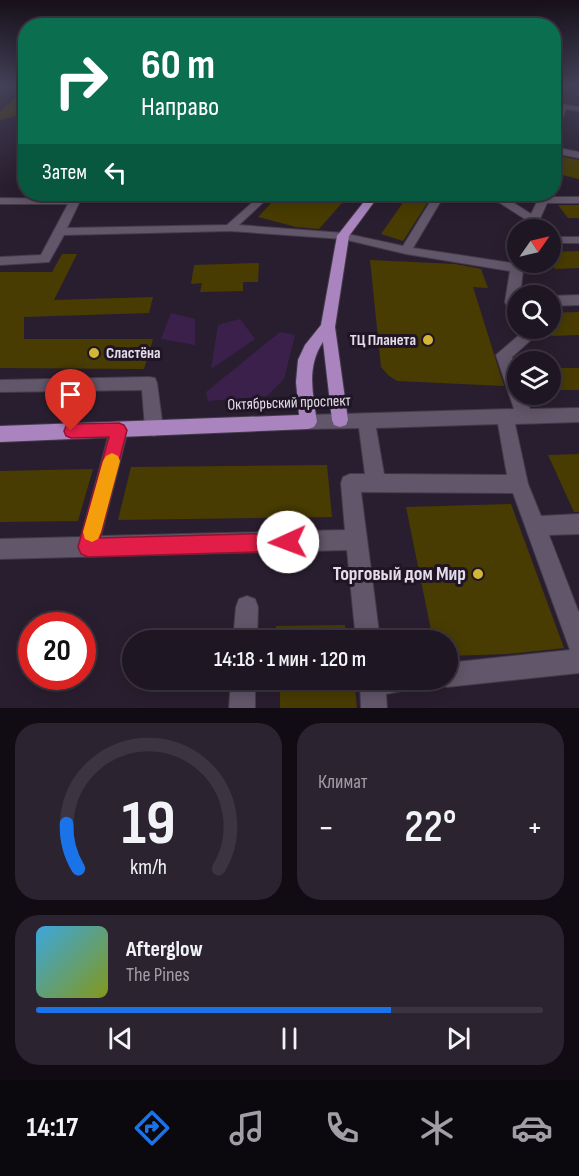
<!DOCTYPE html>
<html lang="ru">
<head>
<meta charset="utf-8">
<style>
	body { margin:0; font-family:"Sofia Sans Condensed",sans-serif; background:#2c2330; color:#f1f3f6; height:100vh; display:flex; flex-direction:column; font-size:22px; white-space:nowrap }
	* { box-sizing:border-box; margin:0 }
	p { font-size:20px; color:#a19fa6 }
	.icon { flex:none; width:33px; height:33px; fill:none; stroke:currentColor; stroke-width:2; stroke-linecap:round; stroke-linejoin:round }
	.map { position:relative; height:708px; overflow:hidden }
	.panel { display:flex; flex-direction:column; gap:15px; padding:15px; background:#110c13; flex:1 }
	.panel>* { flex:none }
	.top-card { position:absolute; left:18px; top:18px; width:543px; height:183px; border-radius:24px; box-shadow:0 3px 15px #0003,0 0 0 2px #3c3541; background:#0b6e4f; color:#fff; overflow:hidden }
	.needle { width:39px; rotate:56deg }
	.buttons { position:absolute; left:507px; top:219px; display:grid; gap:12px }
	.buttons a { display:grid; place-items:center; width:54px; height:54px; border-radius:50%; background:#1f1623; box-shadow:0 3px 15px #0003,0 0 0 2px #3c3541; font-size:30px }
	.speed { position:absolute; left:18px; top:612px; display:flex; gap:12px; font-size:30px; font-weight:700; text-align:center }
	.speed>* { display:grid; place-content:center; width:78px; height:78px; border-radius:50%; background:#1f1623; box-shadow:0 3px 15px #0003,0 0 0 2px #3c3541; line-height:1 }
	.speed .limit { border:9px solid #d22; background:#fff; color:#111 }
	.pin { position:absolute; display:grid; place-items:center; width:51px; height:51px; color:#fff; margin:-62px -26px; border-radius:50% 50% 50% 0; rotate:-45deg; box-shadow:0 0 6px #0007 }
	.pin .icon { rotate:45deg }
	.me { position:absolute; width:66px; margin:-33px; rotate:268deg; stroke-linejoin:round; filter:drop-shadow(0 0 4px #0008) }
	.turn { display:flex; align-items:center; gap:21px; height:126px; padding:0 24px; font-size:27px }
	.turn .icon { width:78px; height:78px; stroke-width:2.5 }
	.turn b { display:block; font-size:42px; line-height:51px }
	.then { display:flex; align-items:center; height:57px; padding:0 24px; background:#0003; gap:12px; font-size:22px }
	.big { font-size:45px; font-weight:600; line-height:1.1 }
	.panel .widget { flex:1; display:flex; flex-direction:column; justify-content:center; gap:9px; min-width:0; padding:0 21px; border-radius:24px; background:#2c2330 }
	.panel .dial { align-items:center; gap:0 }
	.dial svg { height:156px; overflow:visible; fill:none; stroke:#3c3541; stroke-width:7; stroke-linecap:round; text-anchor:middle }
	.dial text { fill:#f1f3f6; stroke:none }
	.song { display:flex; align-items:center; gap:18px }
	.cover { width:72px; height:72px; border-radius:9px; background:linear-gradient(135deg,hsl(200 70% 55%),hsl(70 70% 35%)) }
	.played { height:6px; border-radius:3px; background:linear-gradient(90deg,#1a73e8 70%,#3c3541 70%) }
	.keys { display:flex; justify-content:space-around; direction:ltr }
	.heat { display:flex; justify-content:space-between; align-items:center; font-size:33px; direction:ltr }
	.panel .tiles { flex:1; display:grid; gap:15px; grid-template-columns:1fr 1fr }
	.widget:last-child { grid-column:span 2 }
	.trip { position:absolute; left:122px; top:630px; width:336px; height:60px; border-radius:30px; background:#1f1623; box-shadow:0 3px 15px #0003,0 0 0 2px #3c3541; font-weight:600; line-height:60px; text-align:center }
	.tabs { display:flex; height:96px; justify-content:space-around; align-items:center; background:#0c090e; color:#a19fa6 }
	.tabs .icon { width:42px; height:42px }
	.tabs .current { color:#1a73e8 }
	.tabs b { font-size:27px; color:#f1f3f6 }
	.map>svg:first-child { display:block }
	.green { fill:#3c204c }
	.building { fill:#483c02 }
	.lines { fill:none; stroke-linecap:round; stroke-linejoin:round }
	.minor-casing { stroke:#443b49; stroke-width:2 }
	.major-casing { stroke:#443b49; stroke-width:2 }
	.minor { fill:#62566a; fill-rule:evenodd }
	.major { fill:#a984bf; fill-rule:evenodd }
	.route { fill:#e11d48; stroke:#92132f; stroke-width:1.5 }
	.slow { fill:#f59e0b }
	.poi-dot { fill:#d3b635; stroke:#1f1525; stroke-width:2 }
	.labels { text-anchor:middle; dominant-baseline:central; stroke-width:6; stroke-linejoin:round; paint-order:stroke }
	.poi-label { font-size:16px; font-weight:bold; fill:#e4dde9; stroke:#1f1525; text-anchor:end }
	.street-label { font-size:16px; fill:#e4dde9; stroke:#1f1525 }
	.near-poi-label { font-size:20px; font-weight:bold; fill:#e4dde9; stroke:#1f1525; text-anchor:end }
</style>
</head>
<body>
<div class="map">
<svg width="579" height="708" viewBox="0 0 579 708">
	<rect width="100%" height="100%" fill="#291e2f"/>
	<path class="green" d="M171,313L195,319V345L161,339Z
		M240,319L255,339L211,369L218,325Z
		M280,332L295,335L284,379L267,396L208,401L206,392Z"/>
	<path class="building" d="M26,87V113L0,120V112Z
		M554,155L579,160V179L554,173Z
		M286,194H350L319,229L296,227L258,217L273,201Z
		M409,194H433L403,241L381,234Z
		M558,205H579V218H568Z
		M579,251V268L555,269L550,261V252Z
		M62,254H77L54,300L153,297L149,313L24,317V339H153L144,369L0,368V272H52Z
		M370,260L455,264L481,269L488,288L473,287L504,386L397,381L389,376L381,367Z
		M259,263L258,282H243V291L200,292L202,283L191,284L194,265Z
		M579,312V335L550,336V313Z
		M550,368H579V390H550Z
		M579,454V512H574L548,455Z
		M327,465L332,517L118,520L131,467Z
		M93,469L78,521L0,522V471Z
		M511,504L564,648L509,654L447,656V640H433L406,507Z
		M345,625L346,640H276V626Z
		M355,688L357,708H280V689Z"/>
	<g class="lines">
		<g class="minor-casing">
			<path id="minor" d="M554,103L579,107V111L566,109L558,129L554,132V120L558,108L554,107Z
				M554,147L579,152V158L554,153Z
				M262,194H272L239,225L343,233L403,246L435,194H445L413,248L512,263L518,258V262H524L520,296H518V321L513,319L505,302L510,271L406,254L343,239L230,231L64,235L49,262L0,265V257L41,255L68,204H0V198L79,199L80,201L67,228L227,225Z
				M478,194C499,192 514,203 531,214L539,198L543,197H579V203H547L535,230H524L528,221L500,203Z
				M550,237H579V243H550Z
				M579,295V305L550,306V296Z
				M517,324L518,328H529L533,338L512,357L518,372V394H525L530,409L579,408V422L515,424L528,484L541,516L579,514V534L549,535L579,613V673L447,687L438,684L437,680H447V663L570,650L513,493L361,492L380,640H356L347,550L0,559V539L81,537L110,430L113,425L119,422L125,425L128,430L101,536L345,530L341,483L343,477L350,474H365L359,428L308,429L302,427L299,422L302,417L308,415L514,409L496,355L518,336L515,328ZM498,424L507,475L384,474L376,428Z
				M149,377L155,378L157,383L163,428L160,433L154,436L148,433L145,428L142,390L0,392V380Z
				M247,596L255,599L258,607L257,640H233L236,607L239,599Z
				M231,680H255V708H229Z
				M360,680H415L412,689L386,694L387,708H361Z"/>
		</g>
		<g class="major-casing">
			<path id="major" d="M370,194H380L349,236L335,327L348,420L346,425L340,427L334,425L332,420L323,342C306,367 313,394 317,422L314,427L308,429L0,442V426L299,415L296,382L298,360L305,345L321,325L337,236Z"/>
		</g>
		<use href="#minor" class="minor"/>
		<use href="#major" class="major"/>
	</g>
	<linearGradient id="sky" x2="0" y2="1"><stop stop-color="#17101a"/><stop offset="0.46" stop-color="#434158"/><stop offset="1" stop-color="#434158" stop-opacity="0"/></linearGradient>
	<rect width="579" height="185" fill="url(#sky)"/>
	<path class="route" d="M119,423L124,425L127,430L100,538L288,533L295,535L298,542L295,549L288,551L88,557L81,554L78,547L109,437L71,438L66,436L64,431L66,426L71,424Z"/>
	<path class="slow" d="M112,453L118,456L120,461L101,532L98,539L92,542L85,539L83,532L103,461L106,456Z"/>
	<g class="poi-dot">
		<circle cx="428" cy="340" r="6"/>
		<circle cx="94" cy="353" r="6"/>
		<circle cx="478" cy="574" r="6"/>
	</g>
	<g class="labels">
		<g class="poi-label">
			<text x="416" y="340">ТЦ Планета</text>
			<text x="106" y="353" text-anchor="start">Сластёна</text>
		</g>
		<g class="street-label">
			<text transform="translate(289 403) rotate(-2)">Октябрьский проспект</text>
		</g>
		<g class="near-poi-label">
			<text x="466" y="574">Торговый дом Мир</text>
		</g>
	</g>
</svg>
<div class="buttons">
<a><svg class="needle" viewBox="-14 -14 28 28"><path d="M0-13l5 13h-10z" fill="#e53935"/><path d="M0 13l5-13h-10z" fill="#a19fa6"/></svg></a>
<a><svg class="icon" aria-label="search" viewBox="0 0 24 24"><circle cx="10" cy="10" r="6"/><path d="M15 15l6 6"/></svg></a>
<a><svg class="icon" aria-label="layers" viewBox="0 0 24 24"><path d="M12 4l9 5-9 5-9-5zM3 14l9 5 9-5"/></svg></a>
</div>
<div class="speed"><div class="limit">20</div></div>
<div class="pin" style="left:71px;top:431px;background:#d93025"><svg class="icon" aria-label="arrive" viewBox="0 0 24 24"><path d="M6 21V4h12l-3 4 3 4H6"/></svg></div>
<svg class="me" style="left:288px;top:542px" viewBox="-20 -20 40 40"><circle r="19" fill="#fff"/><path d="M0-13L10 11 0 6-10 11z" fill="#e11d48"/></svg>
<div class="trip">14:18 · 1 мин · 120 m</div>
<div class="top-card">
<div class="turn"><svg class="icon" aria-label="right" viewBox="0 0 24 24"><path d="M7 20v-9h11M14 6l5 5-5 5"/></svg><div><b>60 m</b>Направо</div></div>
<div class="then">Затем<svg class="icon" aria-label="left" viewBox="0 0 24 24"><path d="M17 20v-9H6M10 6l-5 5 5 5"/></svg></div>
</div>
</div>
<section class="panel">
<div class="tiles">
<div class="widget dial"><svg viewBox="0 0 100 80">
<path d="M14 69A42 42 0 1 1 86 69"/>
<path d="M14 69A42 42 0 0 1 8 46" stroke="#1a73e8"/>
<text x="50" y="56" font-size="32" font-weight="700">19</text>
<text x="50" y="72" font-size="11">km/h</text>
</svg></div>
<div class="widget"><p>Климат</p>
<div class="heat"><a>−</a><b class="big">22°</b><a>+</a></div>
</div>
<div class="widget">
<div class="song"><i class="cover"></i><div><b>Afterglow</b><p>The Pines</p></div></div>
<div class="played"></div>
<div class="keys"><svg class="icon" aria-label="previous" viewBox="0 0 24 24"><path d="M18 5L8 12l10 7zM5 5v14"/></svg><svg class="icon" aria-label="pause" viewBox="0 0 24 24"><path d="M8 5v14M16 5v14"/></svg><svg class="icon" aria-label="next" viewBox="0 0 24 24"><path d="M6 5l10 7-10 7zM19 5v14"/></svg></div>
</div>
</div>
</section>
<nav class="tabs">
<b>14:17</b>
<svg class="icon current" aria-label="directions" viewBox="0 0 24 24"><path d="M12 3l9 9-9 9-9-9zM9 14v-3h6M13 9l2 2-2 2"/></svg>
<svg class="icon" aria-label="music" viewBox="0 0 24 24"><path d="M9 18V5l10-2v13"/><circle cx="6" cy="18" r="3"/><circle cx="16" cy="16" r="3"/></svg>
<svg class="icon" aria-label="phone" viewBox="0 0 24 24"><path d="M5 4h4l2 5-3 2q2 4 5 5l2-3 5 2v4C11 20 4 13 5 4z"/></svg>
<svg class="icon" aria-label="climate" viewBox="0 0 24 24"><path d="M12 3v18M4 7l16 10M4 17L20 7"/></svg>
<svg class="icon" aria-label="car" viewBox="0 0 24 24"><path d="M5 17H2v-5l4-1 3-4h7l3 4 3 1v5h-3M9 17h6M6 11h13"/><circle cx="7" cy="17" r="2"/><circle cx="17" cy="17" r="2"/></svg>
</nav>
</body>
</html>
